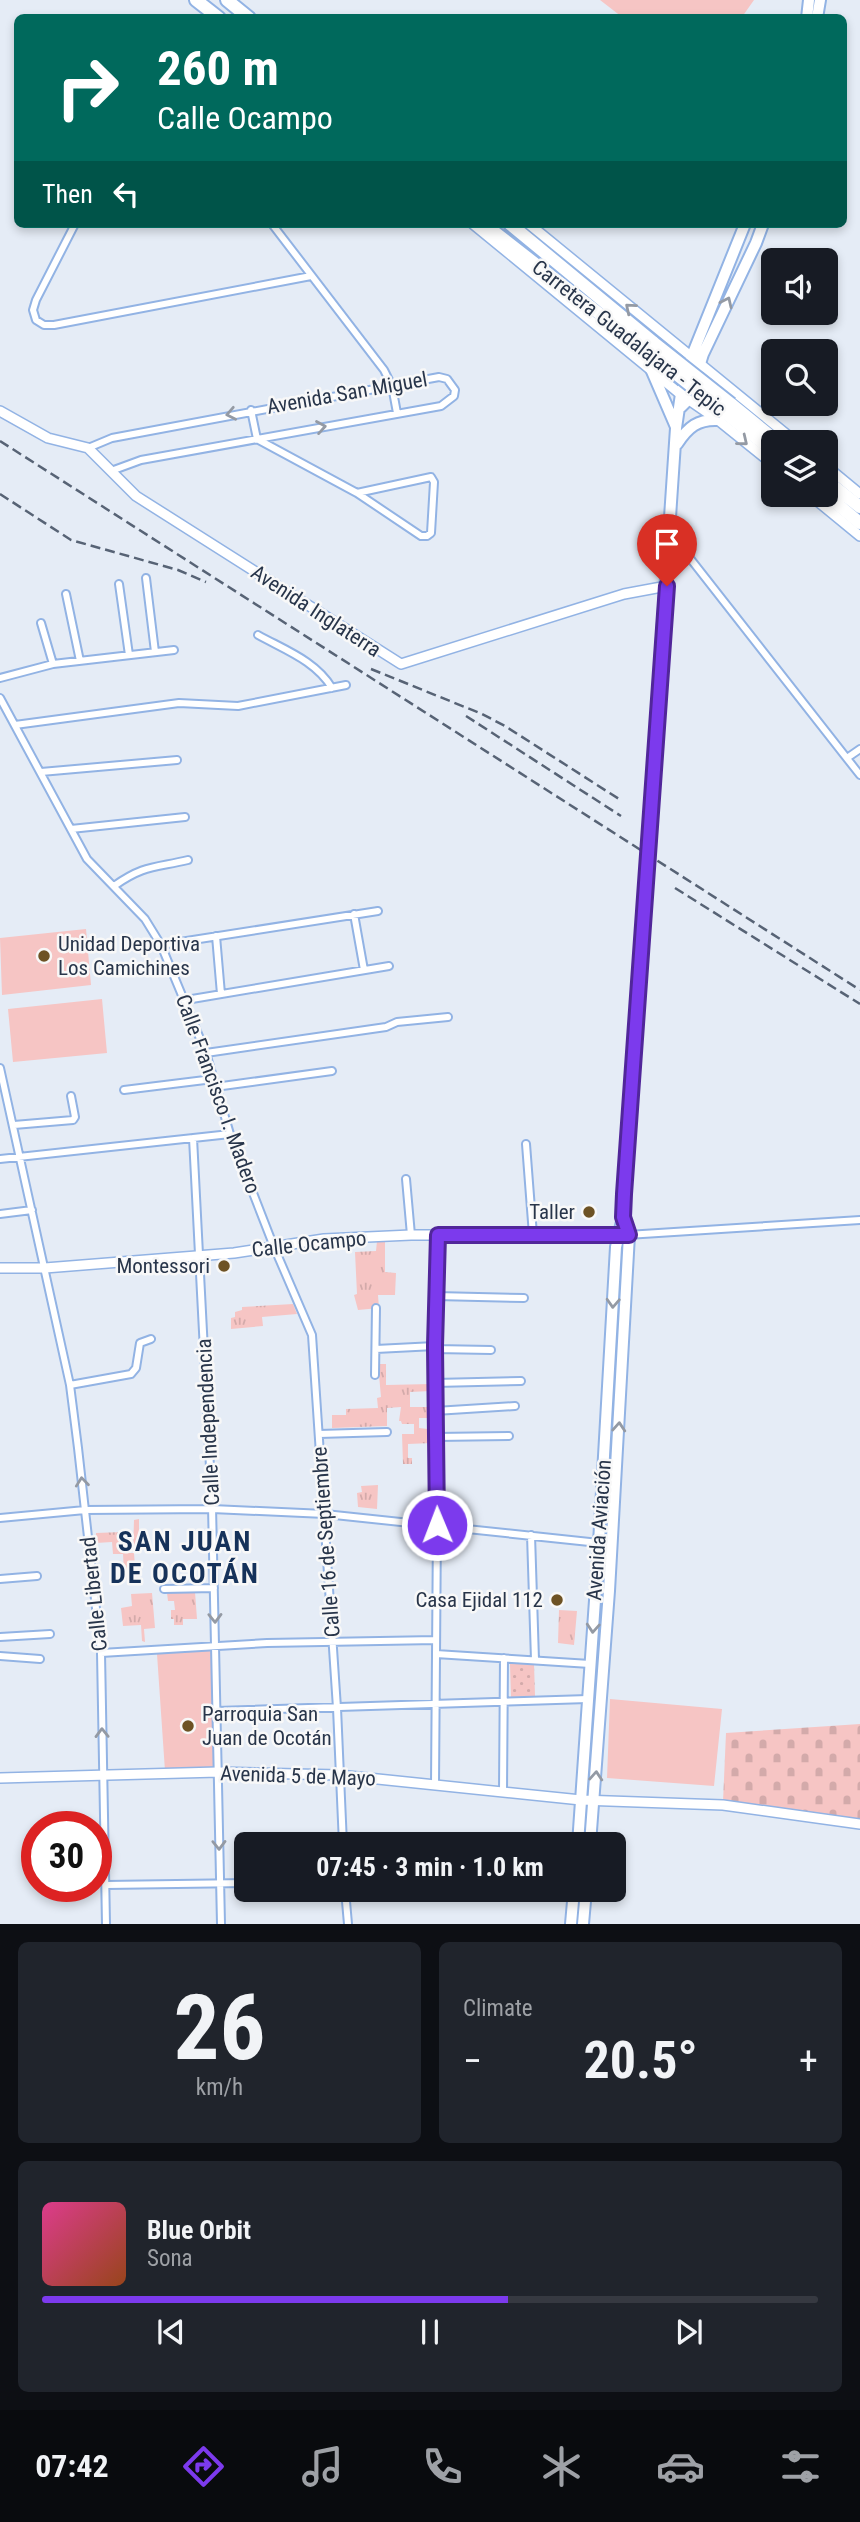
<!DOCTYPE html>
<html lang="en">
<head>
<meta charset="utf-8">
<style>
	body { margin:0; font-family:"Roboto Condensed",sans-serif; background:#20242c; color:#f1f3f6; height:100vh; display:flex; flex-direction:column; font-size:26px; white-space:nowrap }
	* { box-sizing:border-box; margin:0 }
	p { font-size:23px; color:#9ea1a6 }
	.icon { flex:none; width:38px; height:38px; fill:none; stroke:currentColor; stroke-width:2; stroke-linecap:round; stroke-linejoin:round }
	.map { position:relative; height:1924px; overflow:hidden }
	.sheet { display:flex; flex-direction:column; gap:18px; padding:18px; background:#0d0f14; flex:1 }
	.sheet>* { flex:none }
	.top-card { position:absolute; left:14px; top:14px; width:833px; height:214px; border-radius:10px; box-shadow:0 4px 10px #0003; background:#00695c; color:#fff; overflow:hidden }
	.buttons { position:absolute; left:761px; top:248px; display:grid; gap:14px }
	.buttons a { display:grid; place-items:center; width:77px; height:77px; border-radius:10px; background:#171b24; box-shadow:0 4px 10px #0003; font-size:35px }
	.speed { position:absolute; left:21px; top:1811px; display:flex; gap:14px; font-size:35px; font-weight:700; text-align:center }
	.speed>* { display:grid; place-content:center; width:91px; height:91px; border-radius:50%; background:#171b24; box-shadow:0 4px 10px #0003; line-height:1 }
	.speed .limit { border:10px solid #d22; background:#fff; color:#111 }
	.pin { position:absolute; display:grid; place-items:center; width:60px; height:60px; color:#fff; margin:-72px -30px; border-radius:50% 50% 50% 0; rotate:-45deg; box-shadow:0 0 7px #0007 }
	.pin .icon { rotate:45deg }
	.me { position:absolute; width:77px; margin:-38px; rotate:359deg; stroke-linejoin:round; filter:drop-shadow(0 0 5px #0008) }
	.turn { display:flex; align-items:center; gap:24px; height:147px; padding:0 28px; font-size:32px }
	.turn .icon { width:91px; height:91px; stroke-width:2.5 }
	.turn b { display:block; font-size:49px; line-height:60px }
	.then { display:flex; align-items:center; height:66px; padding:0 28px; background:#0003; gap:14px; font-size:26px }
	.big { font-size:52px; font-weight:700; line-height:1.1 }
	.sheet .card { flex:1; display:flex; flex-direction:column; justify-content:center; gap:10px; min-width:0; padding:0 24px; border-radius:10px; background:#20242c }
	.sheet .dial { align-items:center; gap:0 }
	.dial b { font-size:91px; line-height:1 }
	.song { display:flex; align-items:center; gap:21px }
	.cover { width:84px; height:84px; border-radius:10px; background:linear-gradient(135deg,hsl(330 70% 55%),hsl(20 70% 35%)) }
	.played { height:7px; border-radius:4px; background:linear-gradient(90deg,#7c3aed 60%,#363941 60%) }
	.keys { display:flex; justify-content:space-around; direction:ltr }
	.heat { display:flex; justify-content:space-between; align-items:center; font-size:38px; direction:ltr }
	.sheet .tiles { flex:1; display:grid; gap:18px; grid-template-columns:1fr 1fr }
	.card:last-child { grid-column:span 2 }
	.trip { position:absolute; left:234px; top:1832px; width:392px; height:70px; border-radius:10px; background:#171b24; box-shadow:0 4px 10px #0003; font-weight:700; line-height:70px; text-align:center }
	.tabs { display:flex; height:112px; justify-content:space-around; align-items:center; background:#090b0e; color:#9ea1a6 }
	.tabs .icon { width:49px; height:49px }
	.tabs .on { color:#7c3aed }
	.tabs b { font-size:32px; color:#f1f3f6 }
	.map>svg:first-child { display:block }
	.grass { fill:url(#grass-tufts) }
	.cemetery { fill:url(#cemetery-stones) }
	.park { fill:#f6c5c4 }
	.garden { fill:url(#garden-dots) }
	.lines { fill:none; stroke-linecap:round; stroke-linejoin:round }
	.street-casing { stroke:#92b3e4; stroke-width:10 }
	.secondary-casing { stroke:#92b3e4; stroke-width:12 }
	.primary-casing { stroke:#92b3e4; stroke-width:14 }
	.highway-casing { stroke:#92b3e4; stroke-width:16 }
	.street { stroke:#fff; stroke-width:6 }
	.secondary { stroke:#fff; stroke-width:9 }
	.primary { stroke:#fff; stroke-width:10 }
	.highway { stroke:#fff; stroke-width:12 }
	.rail { stroke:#576375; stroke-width:2.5; stroke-dasharray:10 5; stroke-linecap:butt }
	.highway-bridge-casing { stroke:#92b3e4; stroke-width:16; stroke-linecap:butt }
	.highway-bridge { stroke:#fff; stroke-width:12 }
	.oneway { stroke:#949aa4 }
	.route-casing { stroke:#51269a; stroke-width:18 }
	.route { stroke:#7c3aed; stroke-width:12 }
	.poi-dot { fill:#6d5224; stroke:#f8f8f8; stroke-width:2.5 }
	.labels { text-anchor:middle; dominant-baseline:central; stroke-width:5; stroke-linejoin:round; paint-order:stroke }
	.street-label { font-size:21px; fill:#28354a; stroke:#f8f8f8 }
	.poi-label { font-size:21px; fill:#28354a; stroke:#f8f8f8; text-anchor:end }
	.district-label { font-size:28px; font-weight:bold; letter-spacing:2px; fill:#16325a; stroke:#f8f8f8 }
</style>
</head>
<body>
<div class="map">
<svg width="860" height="1924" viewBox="0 0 860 1924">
	<defs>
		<pattern id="grass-tufts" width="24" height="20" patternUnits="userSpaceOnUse" patternTransform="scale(1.75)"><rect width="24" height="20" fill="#f6c5c4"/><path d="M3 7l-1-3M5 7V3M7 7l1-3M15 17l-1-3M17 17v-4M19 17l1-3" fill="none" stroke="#d3aaaa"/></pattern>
		<pattern id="cemetery-stones" width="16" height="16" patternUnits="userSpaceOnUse" patternTransform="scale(1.75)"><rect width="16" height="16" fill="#f6c5c4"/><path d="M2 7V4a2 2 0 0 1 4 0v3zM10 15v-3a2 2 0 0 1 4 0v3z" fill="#d3aaaa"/></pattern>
		<pattern id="garden-dots" width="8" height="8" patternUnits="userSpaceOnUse" patternTransform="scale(1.75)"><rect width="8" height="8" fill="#f6c5c4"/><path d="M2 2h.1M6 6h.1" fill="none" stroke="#d3aaaa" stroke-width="1.8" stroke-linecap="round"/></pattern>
	</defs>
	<rect width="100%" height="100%" fill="#e5ecf6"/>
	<path class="grass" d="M385,1240V1272L396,1273L395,1295H378L379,1308L358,1310L354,1295L357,1294L355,1252L376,1251L377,1241Z
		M293,1304L297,1314L262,1317L263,1326L231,1329V1318L235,1317V1312L242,1310V1307Z
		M378,1364H386V1385L431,1384V1391L410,1392V1407H431V1418H419V1428L428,1429L429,1425H431L432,1443L408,1444V1458H412V1464H403L402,1434H414V1424H402L401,1421H399L401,1407L387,1408V1426L332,1428V1415H346V1409L378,1408L377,1398L381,1397Z
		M378,1485L377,1509L358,1507L357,1493L362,1492L361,1486Z
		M139,1519V1552L134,1553L136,1580H127L126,1574L124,1573L123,1554H113L112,1542L96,1543V1533L122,1532L123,1553H133L134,1520Z
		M195,1592L197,1619H183V1625H174V1619H171V1610H175L174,1601H168L167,1593Z
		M152,1593L155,1628L144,1629L145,1642L142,1641L141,1625L123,1626L121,1608L132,1606L131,1594Z
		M559,1610L577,1611L574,1645L558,1643Z"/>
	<path class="cemetery" d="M860,1724V1821L723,1802L726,1733Z"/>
	<path class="park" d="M600,0H754L742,17H622Z
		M86,929L91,985L2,995L0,938Z
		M102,999L107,1053L13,1062L8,1009Z
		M214,1650L215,1770L165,1771L157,1654Z
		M610,1699L722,1709L714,1786L607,1778Z"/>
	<path class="garden" d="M510,1664H534L535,1696L511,1697Z"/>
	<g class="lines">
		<g class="street-casing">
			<path id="street" d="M75,224L36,300L33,310L36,320L44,325H54L311,276
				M272,224L384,370L392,386L397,413
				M251,410L257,439L357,493L421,536H427L431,533L434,482L431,477L357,493
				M88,448L112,438L439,377L447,379L455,390L454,396L441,406L141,460L111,471
				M671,534L860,775
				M146,578L155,652
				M119,584L129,655
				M66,594L80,661
				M41,623L53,664
				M258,635C285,650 316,661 332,688
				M0,678L53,664L174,650
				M0,698L87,859L145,919L161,945L206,1053L230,1134L274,1247L312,1335L337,1708L343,1844
				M15,725L179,703L238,706L346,685
				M847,758L860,749
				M41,772L177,760
				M71,829L185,817
				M114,886C144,865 154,868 188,860
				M354,914L364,970
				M216,936L221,994
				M161,945L378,911
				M186,1000L389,966
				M206,1053L386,1027L397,1022L448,1017
				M0,1068L70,1385L78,1448L101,1653L106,1924
				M215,1087L332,1071
				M124,1090L213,1079
				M14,1125L73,1120L75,1117L71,1096
				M193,1138L212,1506L221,1924
				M526,1144L533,1235
				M0,1159L230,1134
				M406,1179L411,1235
				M0,1214L32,1210
				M627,1235L860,1220
				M436,1296L524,1298
				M376,1349L435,1346
				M435,1349L491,1350
				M375,1375L376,1308
				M435,1383L521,1381
				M70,1385L131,1374L136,1368L140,1343L151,1339
				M435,1411L515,1406
				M319,1434L387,1432
				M436,1437L509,1436
				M0,1518L85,1510L212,1509L325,1514L599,1543
				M531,1535L535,1660
				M0,1579L37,1576
				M164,1589L214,1588
				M0,1637L50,1634
				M101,1653L267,1643L436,1640
				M436,1654L590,1664
				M0,1656L40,1659
				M217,1711L588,1699
				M435,1785L437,1525L435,1346L438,1235
				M503,1792L504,1658
				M106,1885L247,1883
				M345,1890L348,1924"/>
		</g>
		<g class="secondary-casing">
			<path id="secondary" d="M473,224L679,393L718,420L774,465
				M529,224L797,443
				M0,411L48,438L88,448L136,496L401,664L624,594L667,586
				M826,466L860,494
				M810,495L860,536
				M0,1268H45L234,1253L324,1239L411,1235H618
				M0,1778L218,1772L339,1775L581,1800L723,1805L860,1824"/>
		</g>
		<g class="primary-casing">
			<path id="primary" d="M807,18L809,0
				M817,18L820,0
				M651,369L676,427
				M681,407L689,399L703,354L756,243L763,224
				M677,444C688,427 698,419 718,420
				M578,1844L599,1543L616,1247L623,1217L676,428L681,394L691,358L745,224
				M590,1844L609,1591L629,1235L623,1217
				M571,1924L574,1890
				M583,1924L586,1890"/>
		</g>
		<g class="highway-casing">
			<path id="highway" d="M196,0L219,18
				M227,0L249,18
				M484,224L646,350
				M510,224L654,343
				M731,404L779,443
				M724,412L774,452
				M826,480L860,507
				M826,495L860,523"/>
		</g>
		<use href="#street" class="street"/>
		<use href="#secondary" class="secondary"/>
		<use href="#primary" class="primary"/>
		<use href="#highway" class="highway"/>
		<path class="rail" d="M0,441L860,990
			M0,494L71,540L178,570L206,582
			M371,669L482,714L505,726L619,799
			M466,716L621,816
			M675,888L860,1004"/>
		<g class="highway-bridge-casing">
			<path id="highway-bridge" d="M654,343L731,404
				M646,350L724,412"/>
		</g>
		<use href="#highway-bridge" class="highway-bridge"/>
	</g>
	<defs><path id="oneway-chevron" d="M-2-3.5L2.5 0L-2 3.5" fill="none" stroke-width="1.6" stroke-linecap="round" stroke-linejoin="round" transform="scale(1.75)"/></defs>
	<g class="oneway">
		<use href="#oneway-chevron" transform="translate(727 302) rotate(-65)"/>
		<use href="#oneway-chevron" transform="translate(630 308) rotate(-140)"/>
		<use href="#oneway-chevron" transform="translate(231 414) rotate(169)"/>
		<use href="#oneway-chevron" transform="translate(321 427) rotate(-10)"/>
		<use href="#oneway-chevron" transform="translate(743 441) rotate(39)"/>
		<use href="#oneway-chevron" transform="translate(613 1303) rotate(93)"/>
		<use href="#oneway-chevron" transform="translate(619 1427) rotate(-86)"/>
		<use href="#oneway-chevron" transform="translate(82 1482) rotate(-96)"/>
		<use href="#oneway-chevron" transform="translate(215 1618) rotate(89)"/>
		<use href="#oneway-chevron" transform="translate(593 1628) rotate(94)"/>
		<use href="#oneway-chevron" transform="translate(102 1733) rotate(-91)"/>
		<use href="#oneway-chevron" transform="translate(596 1776) rotate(-86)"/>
		<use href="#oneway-chevron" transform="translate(219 1845) rotate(89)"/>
	</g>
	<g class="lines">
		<g class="route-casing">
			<path id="route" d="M437,1525L435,1346L438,1235H629L623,1217L624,1194L667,586"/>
		</g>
		<use href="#route" class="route"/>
	</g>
	<g class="poi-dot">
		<circle cx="44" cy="956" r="7"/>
		<circle cx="589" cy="1212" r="7"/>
		<circle cx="224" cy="1266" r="7"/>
		<circle cx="557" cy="1600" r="7"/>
		<circle cx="188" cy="1726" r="7"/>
	</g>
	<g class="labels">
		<g class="street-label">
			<text transform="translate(629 338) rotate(38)">Carretera Guadalajara - Tepic</text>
			<text transform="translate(347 393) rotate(-10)">Avenida San Miguel</text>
			<text transform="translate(316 611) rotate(33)">Avenida Inglaterra</text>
			<text transform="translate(218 1094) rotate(70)">Calle Francisco I. Madero</text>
			<text transform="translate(309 1244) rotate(-6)">Calle Ocampo</text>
			<text transform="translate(208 1422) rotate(-93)">Calle Independencia</text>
			<text transform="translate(599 1530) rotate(-86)">Avenida Aviación</text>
			<text transform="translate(326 1542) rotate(-94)">Calle 16 de Septiembre</text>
			<text transform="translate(94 1594) rotate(-96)">Calle Libertad</text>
			<text transform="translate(298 1776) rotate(2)">Avenida 5 de Mayo</text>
		</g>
		<g class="poi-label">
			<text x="58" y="944" text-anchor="start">Unidad Deportiva<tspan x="58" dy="24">Los Camichines</tspan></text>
			<text x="575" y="1212">Taller</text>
			<text x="210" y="1266">Montessori</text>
			<text x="543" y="1600">Casa Ejidal 112</text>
			<text x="202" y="1714" text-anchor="start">Parroquia San<tspan x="202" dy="24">Juan de Ocotán</tspan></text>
		</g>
		<g class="district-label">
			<text x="185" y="1541">SAN JUAN<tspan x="185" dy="32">DE OCOTÁN</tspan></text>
		</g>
	</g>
</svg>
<div class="buttons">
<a><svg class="icon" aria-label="sound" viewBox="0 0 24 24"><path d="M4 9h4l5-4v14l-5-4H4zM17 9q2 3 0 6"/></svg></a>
<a><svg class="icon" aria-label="search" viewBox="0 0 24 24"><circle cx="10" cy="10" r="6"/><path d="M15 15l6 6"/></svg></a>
<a><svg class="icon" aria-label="layers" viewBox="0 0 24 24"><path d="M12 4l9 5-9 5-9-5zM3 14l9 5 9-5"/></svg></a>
</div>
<div class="speed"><div class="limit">30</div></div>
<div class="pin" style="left:667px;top:586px;background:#d93025"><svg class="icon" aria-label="arrive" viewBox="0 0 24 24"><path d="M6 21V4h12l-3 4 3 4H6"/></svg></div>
<svg class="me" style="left:437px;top:1525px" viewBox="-20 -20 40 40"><circle r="17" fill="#7c3aed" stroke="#fff" stroke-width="3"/><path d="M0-11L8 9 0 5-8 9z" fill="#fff"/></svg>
<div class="trip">07:45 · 3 min · 1.0 km</div>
<div class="top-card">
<div class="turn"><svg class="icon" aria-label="right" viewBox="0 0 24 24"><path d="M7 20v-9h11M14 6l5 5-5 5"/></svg><div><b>260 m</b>Calle Ocampo</div></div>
<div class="then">Then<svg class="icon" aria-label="left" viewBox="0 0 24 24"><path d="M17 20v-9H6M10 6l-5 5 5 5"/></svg></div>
</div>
</div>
<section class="sheet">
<div class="tiles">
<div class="card dial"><b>26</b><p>km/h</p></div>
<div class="card"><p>Climate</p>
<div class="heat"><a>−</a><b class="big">20.5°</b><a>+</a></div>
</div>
<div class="card">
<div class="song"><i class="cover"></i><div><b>Blue Orbit</b><p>Sona</p></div></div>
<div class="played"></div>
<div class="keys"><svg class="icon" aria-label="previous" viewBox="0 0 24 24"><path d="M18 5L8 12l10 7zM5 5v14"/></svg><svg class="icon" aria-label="pause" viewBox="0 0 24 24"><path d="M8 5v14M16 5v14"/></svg><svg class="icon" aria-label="next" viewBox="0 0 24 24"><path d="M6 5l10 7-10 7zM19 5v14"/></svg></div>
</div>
</div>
</section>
<nav class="tabs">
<b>07:42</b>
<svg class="icon on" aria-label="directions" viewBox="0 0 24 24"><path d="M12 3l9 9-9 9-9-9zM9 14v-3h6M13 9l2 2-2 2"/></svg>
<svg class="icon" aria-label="music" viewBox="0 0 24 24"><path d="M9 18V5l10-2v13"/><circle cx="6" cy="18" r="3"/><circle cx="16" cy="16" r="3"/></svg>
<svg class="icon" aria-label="phone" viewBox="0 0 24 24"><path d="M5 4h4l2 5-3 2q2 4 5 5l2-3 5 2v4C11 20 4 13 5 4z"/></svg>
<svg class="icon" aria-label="climate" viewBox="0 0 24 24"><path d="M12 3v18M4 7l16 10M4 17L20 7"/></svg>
<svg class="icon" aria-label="car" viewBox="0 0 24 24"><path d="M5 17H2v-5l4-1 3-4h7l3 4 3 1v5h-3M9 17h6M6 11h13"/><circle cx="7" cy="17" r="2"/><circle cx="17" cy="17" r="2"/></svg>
<svg class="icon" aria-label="filters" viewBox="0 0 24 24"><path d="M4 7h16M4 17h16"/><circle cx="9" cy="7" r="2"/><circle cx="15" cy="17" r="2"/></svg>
</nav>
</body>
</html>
